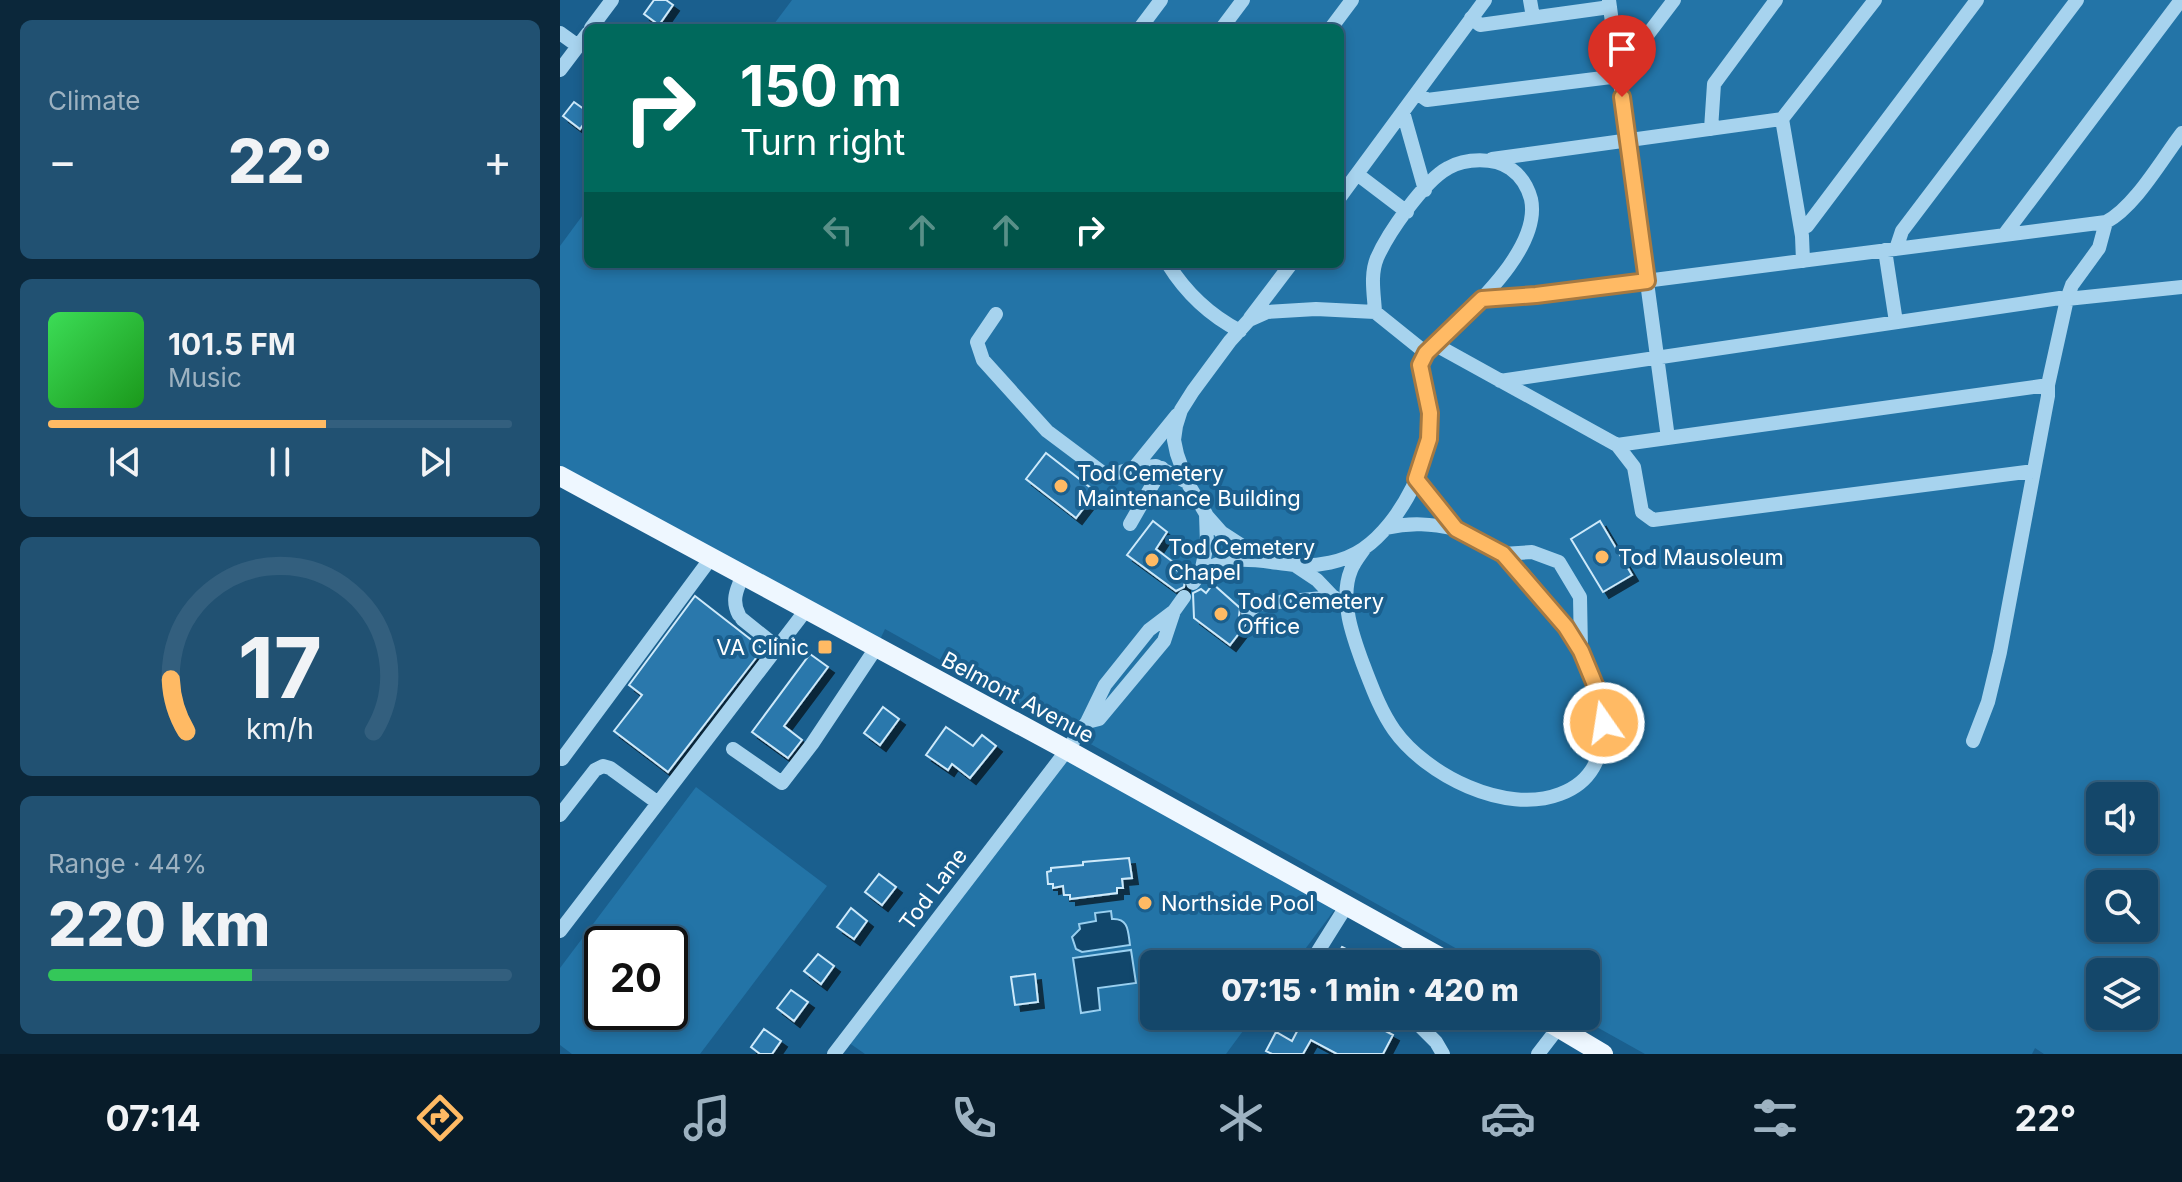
<!DOCTYPE html>
<html lang="en">
<head>
<meta charset="utf-8">
<style>
	body { margin:0; font-family:Inter,sans-serif; background:#215172; color:#f1f3f6; height:100vh; display:flex; flex-direction:column; font-size:30px; white-space:nowrap }
	* { box-sizing:border-box; margin:0 }
	p { font-size:26px; color:#9db2c1 }
	.icon { flex:none; width:44px; height:44px; fill:none; stroke:currentColor; stroke-width:2; stroke-linecap:round; stroke-linejoin:round }
	.map { position:relative; flex:1; overflow:hidden }
	.side { display:flex; flex-direction:column; gap:20px; padding:20px; background:#0b273a; width:560px }
	.side>* { flex:none }
	.banner { position:absolute; left:24px; top:24px; width:760px; height:244px; border-radius:12px; box-shadow:0 4px 12px #0003,0 0 0 2px #335f7e; background:#00695c; color:#fff; overflow:hidden }
	.fabs { position:absolute; left:1526px; top:782px; display:grid; gap:16px }
	.fabs a { display:grid; place-items:center; width:72px; height:72px; border-radius:12px; background:#14476a; box-shadow:0 4px 12px #0003,0 0 0 2px #335f7e; font-size:40px }
	.speed { position:absolute; left:24px; top:926px; display:flex; gap:16px; font-size:40px; font-weight:700; text-align:center }
	.speed>* { display:grid; place-content:center; width:104px; height:104px; border-radius:50%; background:#14476a; box-shadow:0 4px 12px #0003,0 0 0 2px #335f7e; line-height:1 }
	.speed .limit { border:4px solid #111; border-radius:12px; background:#fff; color:#111 }
	.pin { position:absolute; display:grid; place-items:center; width:68px; height:68px; color:#fff; margin:-82px -34px; border-radius:50% 50% 50% 0; rotate:-45deg; box-shadow:0 0 8px #0007 }
	.pin .icon { rotate:45deg }
	.me { position:absolute; width:88px; margin:-44px; rotate:347deg; stroke-linejoin:round; filter:drop-shadow(0 0 6px #0008) }
	.turn { display:flex; align-items:center; gap:28px; height:168px; padding:0 24px; font-size:36px }
	.turn .icon { width:104px; height:104px; stroke-width:2.5 }
	.turn b { display:block; font-size:56px; line-height:68px }
	.lanes { display:flex; align-items:center; height:76px; padding:0 24px; background:#0003; justify-content:center; gap:40px; direction:ltr }
	.lanes .off { opacity:.35 }
	.big { font-size:60px; font-weight:800; line-height:1.1 }
	.side .widget { flex:1; display:flex; flex-direction:column; justify-content:center; gap:12px; min-width:0; padding:0 28px; border-radius:12px; background:#215172 }
	.side .dial { align-items:center; gap:0 }
	.dial svg { height:208px; overflow:visible; fill:none; stroke:#335f7e; stroke-width:7; stroke-linecap:round; text-anchor:middle }
	.dial text { fill:#f1f3f6; stroke:none }
	.song { display:flex; align-items:center; gap:24px }
	.cover { width:96px; height:96px; border-radius:12px; background:linear-gradient(135deg,hsl(130 70% 55%),hsl(120 70% 35%)) }
	.played { height:8px; border-radius:4px; background:linear-gradient(90deg,#ffba64 60%,#335f7e 60%) }
	.keys { display:flex; justify-content:space-around; direction:ltr }
	.heat { display:flex; justify-content:space-between; align-items:center; font-size:44px; direction:ltr }
	.charge { height:12px; border-radius:6px; background:linear-gradient(90deg,#34c759 44%,#335f7e 0) }
	.trip { position:absolute; left:580px; top:950px; width:460px; height:80px; border-radius:12px; background:#14476a; box-shadow:0 4px 12px #0003,0 0 0 2px #335f7e; font-weight:800; line-height:80px; text-align:center }
	.tab-bar { display:flex; height:128px; justify-content:space-around; align-items:center; background:#081c2a; color:#9db2c1 }
	.tab-bar .icon { width:56px; height:56px }
	.tab-bar .current { color:#ffba64 }
	.tab-bar b { font-size:36px; color:#f1f3f6 }
	main { display:flex; flex:1; min-height:0 }
	.map>svg:first-child { display:block }
	.green { fill:#2374a7; fill-rule:evenodd }
	.water { fill:#11476c; stroke:#9ad0f0; stroke-width:2 }
	.building { fill:#2978ac; stroke:#cde9fa; stroke-width:2; filter:url(#shadow) }
	.lines { fill:none; stroke-linecap:round; stroke-linejoin:round }
	.minor { stroke:#a7d3ee; stroke-width:14 }
	.major { stroke:#eef7ff; stroke-width:20 }
	.route-casing { stroke:#a67941; stroke-width:20 }
	.route { stroke:#ffba64; stroke-width:14 }
	.poi-dot { fill:#ffba64; stroke:#1a5f8e; stroke-width:3 }
	.labels { text-anchor:middle; dominant-baseline:central; stroke-width:8; stroke-linejoin:round; paint-order:stroke }
	.poi-label { font-size:22px; fill:#fff; stroke:#1a5f8e; text-anchor:start }
	.street-label { font-size:22px; fill:#fff; stroke:#1a5f8e }
</style>
</head>
<body>
<main>
<section class="side">
<div class="widget"><p>Climate</p>
<div class="heat"><a>−</a><b class="big">22°</b><a>+</a></div>
</div>
<div class="widget">
<div class="song"><i class="cover"></i><div><b>101.5 FM</b><p>Music</p></div></div>
<div class="played"></div>
<div class="keys"><svg class="icon" aria-label="previous" viewBox="0 0 24 24"><path d="M18 5L8 12l10 7zM5 5v14"/></svg><svg class="icon" aria-label="pause" viewBox="0 0 24 24"><path d="M8 5v14M16 5v14"/></svg><svg class="icon" aria-label="next" viewBox="0 0 24 24"><path d="M6 5l10 7-10 7zM19 5v14"/></svg></div>
</div>
<div class="widget dial"><svg viewBox="0 0 100 80">
<path d="M14 69A42 42 0 1 1 86 69"/>
<path d="M14 69A42 42 0 0 1 8 49" stroke="#ffba64"/>
<text x="50" y="56" font-size="32" font-weight="700">17</text>
<text x="50" y="72" font-size="11">km/h</text>
</svg></div>
<div class="widget"><p>Range · 44%</p><b class="big">220 km</b><div class="charge"></div></div>
</section>
<div class="map">
<svg width="1622" height="1054" viewBox="0 0 1622 1054">
	<defs>
		<filter id="shadow"><feDropShadow dx="6" dy="6" stdDeviation="0" flood-color="#0009"/></filter>
	</defs>
	<rect width="100%" height="100%" fill="#1a5f8e"/>
	<path class="green" d="M232,0H1622V1054H1484L1475,1048L1472,1054H1085L1017,1016H1026V964H924L325,629L316,648L0,476V246L28,208V264H780V28H211ZM1540,796H1584V840H1540ZM1540,884H1584V928H1540ZM1540,972H1584V1016H1540Z
		M507,750L781,901L734,964H594V1016H694L666,1054H305L285,1040Z
		M136,787L267,886L140,1054H12L0,1045V968ZM110,944V1012H42V944Z"/>
	<path class="water" d="M551,911L552,919C569,918 568,932 570,945L522,952L516,949L512,937L520,929L519,924L536,921L535,913Z
		M571,950L576,983L538,988L540,1010L521,1013L513,958Z"/>
	<path class="building" d="M94,0H106L113,5L99,25L84,14Z
		M14,102L28,112V118L20,129L3,116Z
		M486,453L536,492L516,518L466,479Z
		M593,521L607,532L596,549L617,565L614,568L625,577L624,587L616,591L567,555Z
		M1040,521L1072,575L1043,592L1011,539Z
		M653,584L680,608L679,616L687,623L670,645L634,618L633,593L641,589L646,593Z
		M135,596L203,649L108,772L54,731L82,695L69,685Z
		M250,654L268,667L224,726L242,740L228,758L192,732Z
		M323,707L339,719L320,745L304,733Z
		M386,727L413,746L422,735L436,746L410,778L392,764L388,770L366,755Z
		M569,858L572,878L562,879L563,888H557V893L510,899V895H504L503,886L493,888V884H488L487,872L491,871V868L523,865V862Z
		M319,874L336,887L322,905L305,892Z
		M291,908L307,921L294,939L277,927Z
		M782,947L814,964H773Z
		M258,954L274,966L261,984L244,971Z
		M475,974L478,1002L455,1005L451,977Z
		M231,990L248,1002L234,1021L217,1008Z
		M745,1016H798L833,1035L823,1054H777L751,1040L743,1054H712L706,1051L716,1032L732,1041Z
		M204,1029L221,1041L212,1054H200L191,1047Z"/>
	<g class="lines">
		<path class="minor" d="M970,0L973,17
			M1049,0L1108,438
			M911,18L920,25L1050,7
			M31,28L52,0
			M580,28L601,0
			M662,28L683,0
			M771,28L792,0
			M0,33L18,46
			M1057,61L1073,54L1114,0
			M0,70L28,33
			M857,93L867,100L1059,76
			M843,112L865,190
			M1222,119L1242,236L1243,261
			M1151,129L1154,84L1216,0
			M932,159L1222,119L1315,0
			M797,174L847,212
			M780,197L925,0
			M1241,228L1247,226L1417,0
			M1444,235L1621,0
			M1336,249L1342,231L1517,0
			M1325,250L1336,322
			M608,264C626,293 649,315 680,331
			M922,299L976,295L1546,222C1575,207 1602,159 1622,133
			M436,314L417,342L423,360L487,431L547,476L574,468L596,466L627,482
			M690,318L731,264
			M876,345L1057,445L1074,467L1082,512L1093,520L1474,471
			M940,381L1500,298L1507,299L1512,285L1539,248L1546,222
			M1057,445L1488,385L1507,299L1622,287
			M574,468L617,415
			M646,515L661,532L698,556
			M570,524L602,468
			M826,528C851,522 872,524 896,529
			M804,549C800,555 794,562 791,570C779,599 793,637 803,664C812,687 820,710 834,730C866,775 945,815 1000,794C1063,771 1044,692 1018,647C1004,624 963,568 942,553C928,544 912,539 899,530C882,518 869,494 856,479
			M943,554L972,552L999,562L1020,597L1021,650
			M736,566L757,580L778,602
			M641,573L647,544L646,514L627,482L617,454L614,440L616,426L621,410L633,391L670,341L689,320L707,312L756,309L815,312L866,353
			M633,583C659,549 697,561 734,565C757,567 784,562 803,549C840,524 875,457 870,412C868,398 858,379 860,365C863,352 879,341 888,333C918,303 981,246 971,199C968,188 961,176 951,169C935,157 905,158 888,168C864,181 828,233 817,258C810,275 814,294 815,312
			M688,613L697,604L774,597
			M179,615C171,600 177,589 183,575
			M182,619L217,647
			M527,722L539,719L604,641L614,611
			M1413,741L1428,702L1440,652L1488,396V385
			M173,749L222,783L252,744L316,648
			M2,759L151,558
			M0,815L35,770L43,766L50,768L98,803
			M0,931L246,610
			M750,964L787,905
			M853,1019L876,1042L883,1054
			M274,1054L507,750L527,722L545,685L589,630L614,611L624,597
			M978,1054L998,1028"/>
		<path class="major" d="M0,476L507,750L892,964
			M979,1016L1043,1054"/>
	</g>
	<g class="lines">
		<g class="route-casing">
			<path id="route" d="M1044,723L1038,692L1021,651L1006,627L943,554L896,529L856,479L869,439L870,413L860,365L866,353L922,299L976,295L1087,281L1062,97"/>
		</g>
		<use href="#route" class="route"/>
	</g>
	<g class="poi-dot">
		<circle cx="501" cy="486" r="8"/>
		<circle cx="1042" cy="557" r="8"/>
		<circle cx="592" cy="560" r="8"/>
		<circle cx="661" cy="614" r="8"/>
		<rect x="257" y="639" width="16" height="16" rx="4"/>
		<circle cx="585" cy="903" r="8"/>
	</g>
	<g class="labels">
		<g class="poi-label">
			<text x="517" y="473">Tod Cemetery<tspan x="517" dy="25">Maintenance Building</tspan></text>
			<text x="608" y="547">Tod Cemetery<tspan x="608" dy="25">Chapel</tspan></text>
			<text x="1058" y="557">Tod Mausoleum</text>
			<text x="677" y="601">Tod Cemetery<tspan x="677" dy="25">Office</tspan></text>
			<text x="249" y="647" text-anchor="end">VA Clinic</text>
			<text x="601" y="903">Northside Pool</text>
		</g>
		<g class="street-label">
			<text transform="translate(458 697) rotate(28)">Belmont Avenue</text>
			<text transform="translate(373 889) rotate(-53)">Tod Lane</text>
		</g>
	</g>
</svg>
<div class="fabs">
<a><svg class="icon" aria-label="sound" viewBox="0 0 24 24"><path d="M4 9h4l5-4v14l-5-4H4zM17 9q2 3 0 6"/></svg></a>
<a><svg class="icon" aria-label="search" viewBox="0 0 24 24"><circle cx="10" cy="10" r="6"/><path d="M15 15l6 6"/></svg></a>
<a><svg class="icon" aria-label="layers" viewBox="0 0 24 24"><path d="M12 4l9 5-9 5-9-5zM3 14l9 5 9-5"/></svg></a>
</div>
<div class="speed"><div class="limit">20</div></div>
<div class="pin" style="left:1062px;top:97px;background:#d93025"><svg class="icon" aria-label="arrive" viewBox="0 0 24 24"><path d="M6 21V4h12l-3 4 3 4H6"/></svg></div>
<svg class="me" style="left:1044px;top:723px" viewBox="-20 -20 40 40"><circle r="17" fill="#ffba64" stroke="#fff" stroke-width="3"/><path d="M0-11L8 9 0 5-8 9z" fill="#fff"/></svg>
<div class="trip">07:15 · 1 min · 420 m</div>
<div class="banner">
<div class="turn"><svg class="icon" aria-label="right" viewBox="0 0 24 24"><path d="M7 20v-9h11M14 6l5 5-5 5"/></svg><div><b>150 m</b>Turn right</div></div>
<div class="lanes"><svg class="icon off" aria-label="left" viewBox="0 0 24 24"><path d="M17 20v-9H6M10 6l-5 5 5 5"/></svg><svg class="icon off" aria-label="ahead" viewBox="0 0 24 24"><path d="M12 20V5M6 11l6-6 6 6"/></svg><svg class="icon off" aria-label="ahead" viewBox="0 0 24 24"><path d="M12 20V5M6 11l6-6 6 6"/></svg><svg class="icon" aria-label="right" viewBox="0 0 24 24"><path d="M7 20v-9h11M14 6l5 5-5 5"/></svg></div>
</div>
</div>
</main>
<nav class="tab-bar">
<b>07:14</b>
<svg class="icon current" aria-label="directions" viewBox="0 0 24 24"><path d="M12 3l9 9-9 9-9-9zM9 14v-3h6M13 9l2 2-2 2"/></svg>
<svg class="icon" aria-label="music" viewBox="0 0 24 24"><path d="M9 18V5l10-2v13"/><circle cx="6" cy="18" r="3"/><circle cx="16" cy="16" r="3"/></svg>
<svg class="icon" aria-label="phone" viewBox="0 0 24 24"><path d="M5 4h4l2 5-3 2q2 4 5 5l2-3 5 2v4C11 20 4 13 5 4z"/></svg>
<svg class="icon" aria-label="climate" viewBox="0 0 24 24"><path d="M12 3v18M4 7l16 10M4 17L20 7"/></svg>
<svg class="icon" aria-label="car" viewBox="0 0 24 24"><path d="M5 17H2v-5l4-1 3-4h7l3 4 3 1v5h-3M9 17h6M6 11h13"/><circle cx="7" cy="17" r="2"/><circle cx="17" cy="17" r="2"/></svg>
<svg class="icon" aria-label="filters" viewBox="0 0 24 24"><path d="M4 7h16M4 17h16"/><circle cx="9" cy="7" r="2"/><circle cx="15" cy="17" r="2"/></svg>
<b>22°</b>
</nav>
</body>
</html>
